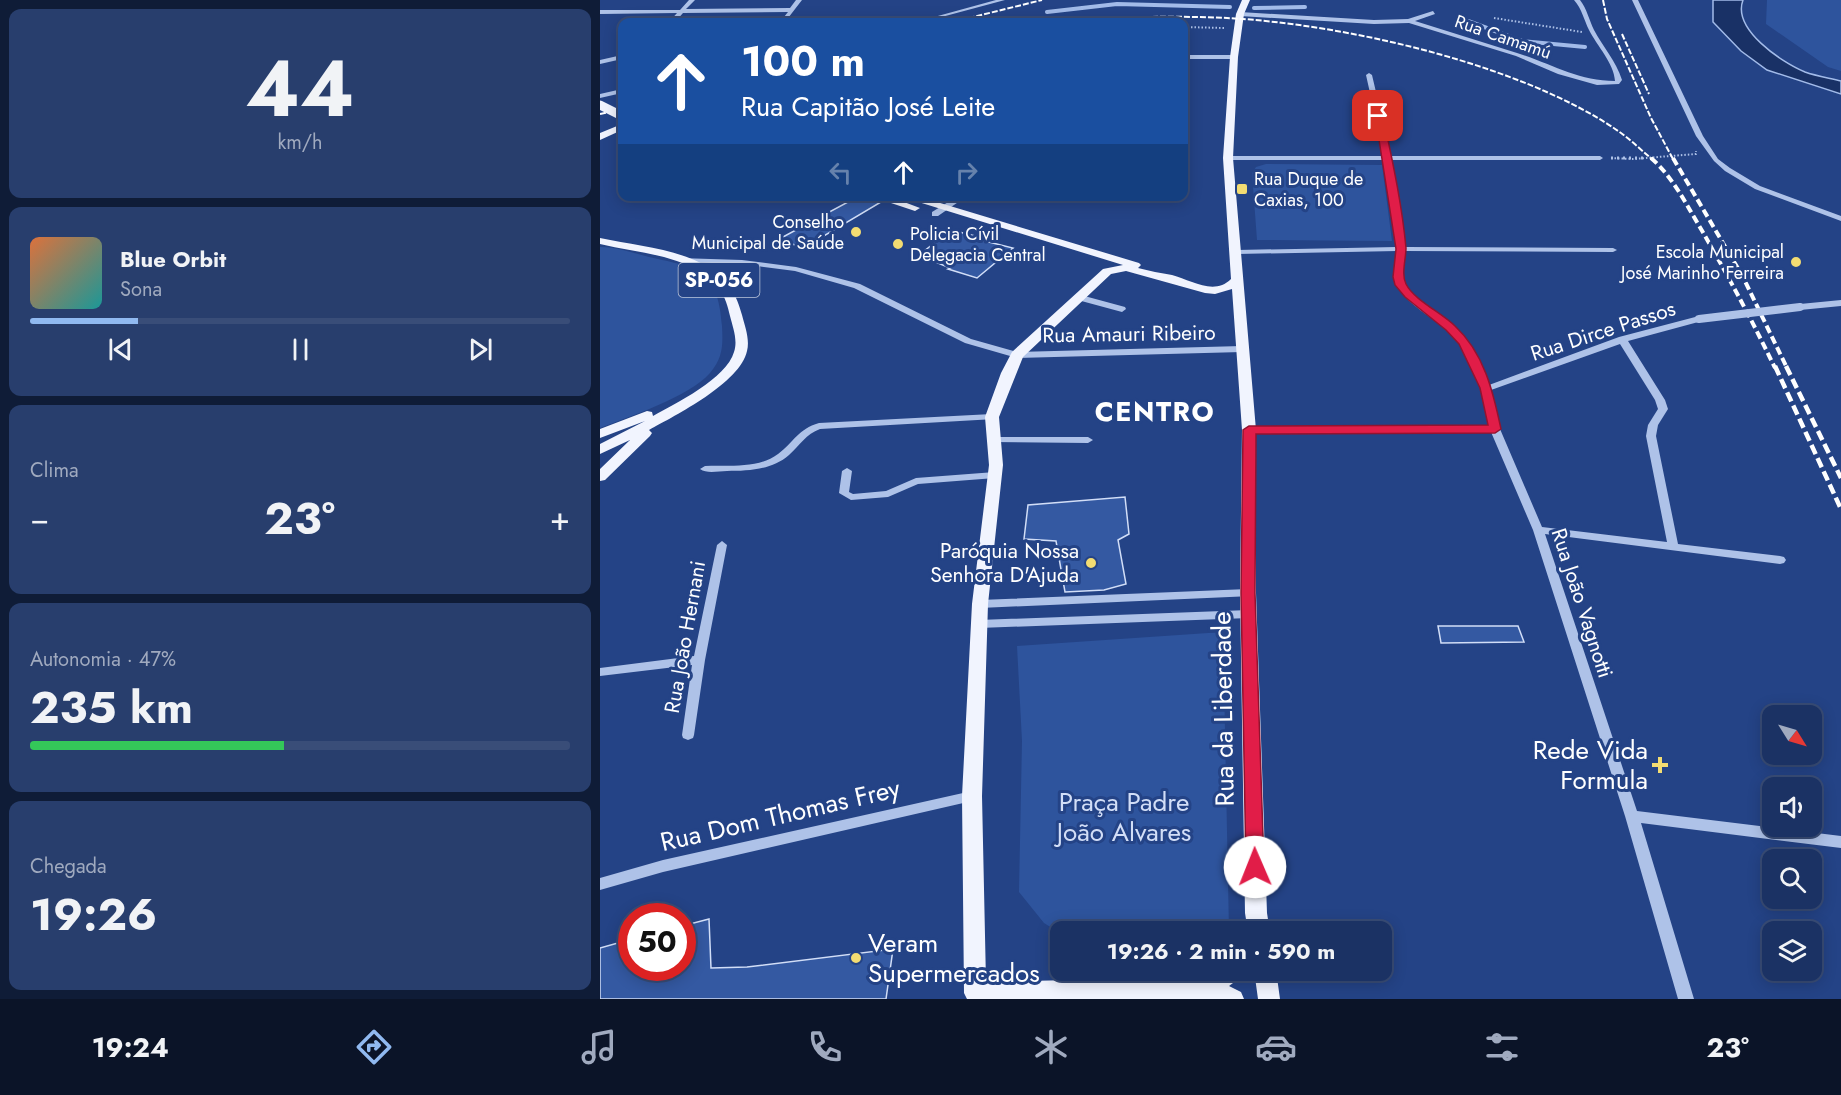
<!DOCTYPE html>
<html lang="pt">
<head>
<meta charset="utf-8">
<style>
	body { margin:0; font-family:Jost,sans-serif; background:#283e6d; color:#f1f3f6; height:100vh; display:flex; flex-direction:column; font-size:22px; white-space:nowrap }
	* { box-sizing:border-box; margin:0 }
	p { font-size:20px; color:#a0aabf }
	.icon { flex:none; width:33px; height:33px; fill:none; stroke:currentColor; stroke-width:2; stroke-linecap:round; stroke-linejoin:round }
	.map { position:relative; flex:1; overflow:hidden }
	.panel { display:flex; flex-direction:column; gap:9px; padding:9px; background:#0f1c37; width:600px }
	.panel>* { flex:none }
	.hud { position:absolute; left:18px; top:18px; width:570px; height:183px; border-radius:12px; box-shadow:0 3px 15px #0003,0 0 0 2px #394d78; background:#1a4fa0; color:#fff; overflow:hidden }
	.needle { width:39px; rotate:127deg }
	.fabs { position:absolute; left:1162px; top:705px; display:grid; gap:12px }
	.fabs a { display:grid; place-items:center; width:60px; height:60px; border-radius:12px; background:#1b3264; box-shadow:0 3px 15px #0003,0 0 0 2px #394d78; font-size:30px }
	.speed { position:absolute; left:18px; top:903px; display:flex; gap:12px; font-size:30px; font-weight:700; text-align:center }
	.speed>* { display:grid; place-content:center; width:78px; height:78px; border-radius:50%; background:#1b3264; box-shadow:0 3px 15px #0003,0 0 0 2px #394d78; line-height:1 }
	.speed .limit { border:9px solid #d22; background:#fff; color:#111 }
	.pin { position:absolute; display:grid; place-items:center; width:51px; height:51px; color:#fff; margin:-26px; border-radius:12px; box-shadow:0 3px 9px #0006 }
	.me { position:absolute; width:66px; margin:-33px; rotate:359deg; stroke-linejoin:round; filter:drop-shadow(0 0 4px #0008) }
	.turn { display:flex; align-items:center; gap:21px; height:126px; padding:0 24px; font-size:27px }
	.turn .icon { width:78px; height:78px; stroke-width:2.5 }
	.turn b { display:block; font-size:42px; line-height:51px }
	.lanes { display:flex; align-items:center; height:57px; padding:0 24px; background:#0003; justify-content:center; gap:30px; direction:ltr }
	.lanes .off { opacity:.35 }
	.big { font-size:45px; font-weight:700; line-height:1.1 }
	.panel .tile { flex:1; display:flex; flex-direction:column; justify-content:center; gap:9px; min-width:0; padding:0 21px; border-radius:12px; background:#283e6d }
	.panel .dial { align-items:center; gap:0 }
	.dial b { font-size:78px; line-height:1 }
	.song { display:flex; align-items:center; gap:18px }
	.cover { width:72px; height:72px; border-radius:9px; background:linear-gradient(135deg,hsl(20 70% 55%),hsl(180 70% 35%)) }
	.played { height:6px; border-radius:3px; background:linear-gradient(90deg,#90b9f0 20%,#394d78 20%) }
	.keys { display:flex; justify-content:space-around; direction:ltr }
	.heat { display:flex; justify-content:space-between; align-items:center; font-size:33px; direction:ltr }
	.charge { height:9px; border-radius:4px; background:linear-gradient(90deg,#34c759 47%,#394d78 0) }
	.trip { position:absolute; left:450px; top:921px; width:342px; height:60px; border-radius:12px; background:#1b3264; box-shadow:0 3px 15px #0003,0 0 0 2px #394d78; font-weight:700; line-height:60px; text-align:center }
	.menu { display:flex; height:96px; justify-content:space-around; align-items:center; background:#0b1428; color:#a0aabf }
	.menu .icon { width:42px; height:42px }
	.menu .current { color:#90b9f0 }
	.menu b { font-size:27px; color:#f1f3f6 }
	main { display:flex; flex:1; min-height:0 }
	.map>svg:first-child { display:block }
	.green { fill:#2e549d }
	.water { fill:#193166; stroke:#a2bbe9; stroke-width:1.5 }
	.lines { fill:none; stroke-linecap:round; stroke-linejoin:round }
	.stream { stroke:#a2bbe9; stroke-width:4 }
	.building { fill:#3459a2; stroke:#d2def7; stroke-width:1.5 }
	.path-far1 { stroke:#aec2e8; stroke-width:2; stroke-dasharray:1.5 2; stroke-linecap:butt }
	.path { stroke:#aec2e8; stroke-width:3; stroke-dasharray:2 4; stroke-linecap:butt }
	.minor { fill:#aec2e8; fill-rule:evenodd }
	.major { fill:#f1f4fe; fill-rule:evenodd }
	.rail-far2 { stroke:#fff; stroke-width:2; stroke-dasharray:6 2; stroke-linecap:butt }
	.rail-far1 { stroke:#fff; stroke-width:4; stroke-dasharray:8 4; stroke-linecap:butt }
	.rail { stroke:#fff; stroke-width:4.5; stroke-dasharray:10 4.5; stroke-linecap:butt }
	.minor-bridge { stroke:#aec2e8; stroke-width:8 }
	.major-bridge { stroke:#f1f4fe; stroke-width:9 }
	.route { fill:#e11d48; stroke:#92132f; stroke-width:1.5 }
	.poi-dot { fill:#f3dc72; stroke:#244386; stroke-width:2 }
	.labels { text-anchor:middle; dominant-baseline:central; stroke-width:6; stroke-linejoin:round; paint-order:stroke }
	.far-street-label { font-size:18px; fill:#fff; stroke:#244386 }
	.far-poi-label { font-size:18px; fill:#fff; stroke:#244386; text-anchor:start }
	.shield { fill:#244386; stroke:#bdc7db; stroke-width:1.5 }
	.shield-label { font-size:20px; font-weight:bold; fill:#fff }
	.street-label { font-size:21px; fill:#fff; stroke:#244386 }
	.poi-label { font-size:21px; fill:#fff; stroke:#244386; text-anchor:end }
	.near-street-label { font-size:26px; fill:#fff; stroke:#244386 }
	.near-poi-label { font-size:26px; fill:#fff; stroke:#244386; text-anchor:end }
	.near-park-label { font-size:26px; fill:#d2def7; stroke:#244386 }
	.district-label { font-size:27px; font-weight:bold; letter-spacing:1.5px; fill:#fff; stroke:#244386 }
</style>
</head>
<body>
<main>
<section class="panel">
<div class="tile dial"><b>44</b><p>km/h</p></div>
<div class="tile">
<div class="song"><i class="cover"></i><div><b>Blue Orbit</b><p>Sona</p></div></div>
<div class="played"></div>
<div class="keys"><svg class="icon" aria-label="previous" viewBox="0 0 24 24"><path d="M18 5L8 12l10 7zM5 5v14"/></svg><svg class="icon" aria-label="pause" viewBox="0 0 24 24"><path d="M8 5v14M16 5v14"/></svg><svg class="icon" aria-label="next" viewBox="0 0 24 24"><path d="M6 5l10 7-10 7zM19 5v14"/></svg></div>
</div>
<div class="tile"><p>Clima</p>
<div class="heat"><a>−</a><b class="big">23°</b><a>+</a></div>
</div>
<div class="tile"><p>Autonomia · 47%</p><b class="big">235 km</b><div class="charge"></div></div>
<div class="tile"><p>Chegada</p><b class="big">19:26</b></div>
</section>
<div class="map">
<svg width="1241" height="999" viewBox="0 0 1241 999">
	<rect width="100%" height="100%" fill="#244386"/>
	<path class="green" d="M1167,0H1241V71L1228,67L1166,24Z
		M666,164L782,165L792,241L657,240L652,173L656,167Z
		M0,247C16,247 34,253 49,257C99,268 118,270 122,326C123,345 123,358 110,373C89,397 30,416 0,428Z
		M623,632L629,931L460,933L444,923L419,892L422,741L417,646Z"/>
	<path class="water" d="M1113,0H1143C1132,29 1181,62 1205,72C1216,76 1229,78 1241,81V94L1167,70L1141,51L1113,22Z"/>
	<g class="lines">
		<path class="stream" d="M654,8L705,7
			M447,12L517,4L630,7
			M868,21L922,41L985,47"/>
	</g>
	<path class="building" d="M259,196L281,202L202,249L181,238Z
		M351,230L379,237L377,239L413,248L377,278L348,269L350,268L319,255Z
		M525,497L529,534L518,540L526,584L504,590L465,592L456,541L424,539L428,505Z
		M838,626H918L924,642L841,643Z
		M109,919L111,968L147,967L293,949L286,999H0V948L32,939V968H82V926Z"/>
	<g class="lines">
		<path class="path-far1" d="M894,18L982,32
			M584,27L624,28
			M1011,158L1033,159L1096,154V151"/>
		<path class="path" d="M1011,158H1047"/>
		<path class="minor" d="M89,0H95L86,9L190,8L196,0H202L185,22H180L188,12L83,13L75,22H69L77,13L0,14V10H80Z
			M396,0H405L323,22H316Z
			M974,0H980C987,9 989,20 994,30C1003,47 1016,61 1022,80L1019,84L997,85L958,74L916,56L809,23L774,24L640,16L637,14L640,12L774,20L808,19L833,11L835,14L815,21C849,32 883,42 917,53C952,64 978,81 1015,81C1014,63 997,46 989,30C984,20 982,9 974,0Z
			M1032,0H1038L1103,136L1118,159L1130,168L1160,186L1241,216V221L1155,189L1125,171L1114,161L1096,136Z
			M22,55V59L0,64V60Z
			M584,55H634L637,57L634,59H584Z
			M769,73L772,75L791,156H1000L1003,158L1000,160H792L805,247L1013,248L1017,250L1013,252L805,251C804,261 801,274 805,284C811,299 852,323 866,339C877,352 883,369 889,385L1019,337L1099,316L1103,319L1102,321L1028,341L1065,400L1068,409L1058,425L1056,436L1078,544L1180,556L1184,557L1186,560L1184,563L1180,564L945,534L1037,811L1241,836V848L1041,823L1094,999H1078L1025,816L933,530L891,432L649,433L644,430L649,427L889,426C883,399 878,366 860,343C845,323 805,306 797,284C793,274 796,261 797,251L637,254L633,252L637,250L797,247L785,160H628L625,158L628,156H784L766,75ZM1020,344L1055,400L1058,409L1048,425L1046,436L1067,542L942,527L900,429L891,390Z
			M22,89V93L0,98V94Z
			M358,196H367L338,216H332V212Z
			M79,258L142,260L196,267L260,284L371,339L417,352L642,346L646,349L642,352L417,358L365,343L254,288L195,271L142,264L82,262L78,260Z
			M477,294L525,307L526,309L522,312L474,299L473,297Z
			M1241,300V306L1200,310L1196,307L1200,304Z
			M392,414L397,417L395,419L220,429C206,434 200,445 189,455C172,470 148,471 127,471C118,471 107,474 100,469L105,466C129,465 158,469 178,454C194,442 198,429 219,423Z
			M394,437H488L493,440L488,443L391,442L389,440Z
			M247,468L252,471L249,492L253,494L286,491L316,478L395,472L400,475L395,478L318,484L288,497L251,500L239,493L242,471Z
			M122,541L127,545L105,660L94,735L93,738L88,740L83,738L82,735L92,665L0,676V668L94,656L117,545Z
			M648,589L652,590L654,593L652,596L380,608L376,607L374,604L376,601L380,600Z
			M649,610L653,611L655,614L653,617L649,618L379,628L375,627L373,624L375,621L379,620Z
			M372,791L377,792L379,796L377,800L372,801L63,872L0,890V878L63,860Z"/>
		<path class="major" d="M642,0H650L644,14L638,57L633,158L656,430V593L667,913L670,932H648L645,913L640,593L642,430L632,289L615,294L605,293L526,271L511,274L423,357L399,417L403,465L388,604L382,796L386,982L606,977L615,970H644L641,977L629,986L641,992L644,999H367L364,993L362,796L372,604L389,465L385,417L401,373L412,352L503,269L523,265L299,196H317L539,263L541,265L538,268C549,271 561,273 572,275C591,280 614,296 631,279L623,158L630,57L636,14Z
			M22,124V130L0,140V133Z
			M270,196H288L320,208L315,211Z
			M0,238C36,246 77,248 110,268C128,278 137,296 142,315C145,327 150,339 147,351C140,383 76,415 49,430L52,433L50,436L5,480L0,481V469L30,440L0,454V444L45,421L0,438V429L47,411L52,412L53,416C75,404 127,378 134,352C138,340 133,328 130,316C126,297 119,282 101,272C71,254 34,252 0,244Z
			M654,970H676L680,999H658Z"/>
		<path class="rail-far2" d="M1003,0L1007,19L1051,118L1073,159
			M353,22L442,0
			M432,22C497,18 563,15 627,18C745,24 925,65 1021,133C1032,141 1042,151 1052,159
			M1022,34L1049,94
			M0,114L22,109"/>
		<path class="rail-far1" d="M1051,158C1073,177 1086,204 1101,229C1127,274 1152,320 1175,368
			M1073,158L1143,277L1187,368"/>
		<path class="rail" d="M1175,366L1241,509
			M1186,366L1241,478"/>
		<path class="minor-bridge" d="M1099,319L1200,307"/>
		<path class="major-bridge" d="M0,105L22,116"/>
	</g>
	<path class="route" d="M775,114L783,116C792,159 802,204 806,248C806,259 801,274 806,284C814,300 842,313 855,326C884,353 893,391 901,429L895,433L656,434L655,593L664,867L662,872L655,875L648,872L646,867L641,593L643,430L649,426L888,425L880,388L859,344L846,330L805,297L795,285L793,277L796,249Z"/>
	<g class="poi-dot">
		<rect x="636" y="183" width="12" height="12" rx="3"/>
		<circle cx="256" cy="232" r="6"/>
		<circle cx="298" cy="244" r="6"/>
		<circle cx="1196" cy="262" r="6"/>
		<circle cx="491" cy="563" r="6"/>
		<path d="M1057 756h6v6h6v6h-6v6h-6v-6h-6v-6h6z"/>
		<circle cx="256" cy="958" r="6"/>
	</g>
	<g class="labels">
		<g class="far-street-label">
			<text transform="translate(903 37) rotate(19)">Rua Camamú</text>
		</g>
		<g class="far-poi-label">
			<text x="654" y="179">Rua Duque de<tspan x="654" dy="21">Caxias, 100</tspan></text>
			<text x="244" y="222" text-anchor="end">Conselho<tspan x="244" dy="21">Municipal de Saúde</tspan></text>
			<text x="310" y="234">Policia Cívil<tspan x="310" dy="21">Delegacia Central</tspan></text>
			<text x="1184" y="252" text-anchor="end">Escola Municipal<tspan x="1184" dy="21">José Marinho Ferreira</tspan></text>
		</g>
		<rect class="shield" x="78.5" y="263" width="81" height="34" rx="4.5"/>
		<g class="shield-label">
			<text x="119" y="280">SP-056</text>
		</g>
		<g class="street-label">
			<text transform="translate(1003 331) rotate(-18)">Rua Dirce Passos</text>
			<text transform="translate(529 334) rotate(-1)">Rua Amauri Ribeiro</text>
			<text transform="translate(982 603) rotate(72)">Rua João Vagnotti</text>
			<text transform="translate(85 637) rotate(-80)">Rua João Hernani</text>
		</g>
		<g class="poi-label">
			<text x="479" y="551">Paróquia Nossa<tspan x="479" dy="24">Senhora D'Ajuda</tspan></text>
		</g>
		<g class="near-street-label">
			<text transform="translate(623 709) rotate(-91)">Rua da Liberdade</text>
			<text transform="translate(180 815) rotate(-13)">Rua Dom Thomas Frey</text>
		</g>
		<g class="near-poi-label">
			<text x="1048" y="750">Rede Vida<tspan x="1048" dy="30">Formula</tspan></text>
			<text x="268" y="943" text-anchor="start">Veram<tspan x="268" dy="30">Supermercados</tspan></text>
		</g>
		<g class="near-park-label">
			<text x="524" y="802">Praça Padre<tspan x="524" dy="30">João Alvares</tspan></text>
		</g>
		<g class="district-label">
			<text x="555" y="411">CENTRO</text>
		</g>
	</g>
</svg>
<div class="fabs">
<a><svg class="needle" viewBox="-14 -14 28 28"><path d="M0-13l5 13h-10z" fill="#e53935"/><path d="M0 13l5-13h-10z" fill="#a0aabf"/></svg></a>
<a><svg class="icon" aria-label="sound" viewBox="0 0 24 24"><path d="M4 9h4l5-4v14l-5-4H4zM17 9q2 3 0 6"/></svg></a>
<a><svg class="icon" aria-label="search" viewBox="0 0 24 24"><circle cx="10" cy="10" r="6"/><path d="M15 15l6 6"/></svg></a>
<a><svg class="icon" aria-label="layers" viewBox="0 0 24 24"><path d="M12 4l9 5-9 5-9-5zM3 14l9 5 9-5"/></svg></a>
</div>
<div class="speed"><div class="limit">50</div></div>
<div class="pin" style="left:778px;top:116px;background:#d93025"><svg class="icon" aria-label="arrive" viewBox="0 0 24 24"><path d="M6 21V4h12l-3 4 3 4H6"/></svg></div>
<svg class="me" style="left:655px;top:867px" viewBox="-20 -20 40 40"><circle r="19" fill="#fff"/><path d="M0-13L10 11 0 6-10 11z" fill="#e11d48"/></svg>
<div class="trip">19:26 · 2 min · 590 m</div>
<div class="hud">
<div class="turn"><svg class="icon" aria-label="ahead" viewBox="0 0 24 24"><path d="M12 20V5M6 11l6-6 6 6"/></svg><div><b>100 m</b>Rua Capitão José Leite</div></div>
<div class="lanes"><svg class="icon off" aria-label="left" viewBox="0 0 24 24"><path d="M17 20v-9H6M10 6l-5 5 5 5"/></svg><svg class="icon" aria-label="ahead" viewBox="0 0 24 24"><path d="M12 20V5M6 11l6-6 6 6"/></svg><svg class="icon off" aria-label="right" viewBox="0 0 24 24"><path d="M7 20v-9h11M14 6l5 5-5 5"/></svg></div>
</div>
</div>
</main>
<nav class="menu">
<b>19:24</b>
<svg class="icon current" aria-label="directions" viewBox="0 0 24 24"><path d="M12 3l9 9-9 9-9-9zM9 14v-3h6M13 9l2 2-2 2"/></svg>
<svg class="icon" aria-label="music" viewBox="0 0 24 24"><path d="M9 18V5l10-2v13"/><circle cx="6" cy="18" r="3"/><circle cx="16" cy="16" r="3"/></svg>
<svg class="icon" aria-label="phone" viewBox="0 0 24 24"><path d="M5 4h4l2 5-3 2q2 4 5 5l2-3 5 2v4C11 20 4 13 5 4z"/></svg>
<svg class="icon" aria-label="climate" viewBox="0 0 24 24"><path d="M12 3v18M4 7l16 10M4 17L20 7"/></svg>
<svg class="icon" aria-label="car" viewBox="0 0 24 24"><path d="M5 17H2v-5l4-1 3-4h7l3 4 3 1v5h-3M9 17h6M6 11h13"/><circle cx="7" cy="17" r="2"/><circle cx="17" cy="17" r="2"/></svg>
<svg class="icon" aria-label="filters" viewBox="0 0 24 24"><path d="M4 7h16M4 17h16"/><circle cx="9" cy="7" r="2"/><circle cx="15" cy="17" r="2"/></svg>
<b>23°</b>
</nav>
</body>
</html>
